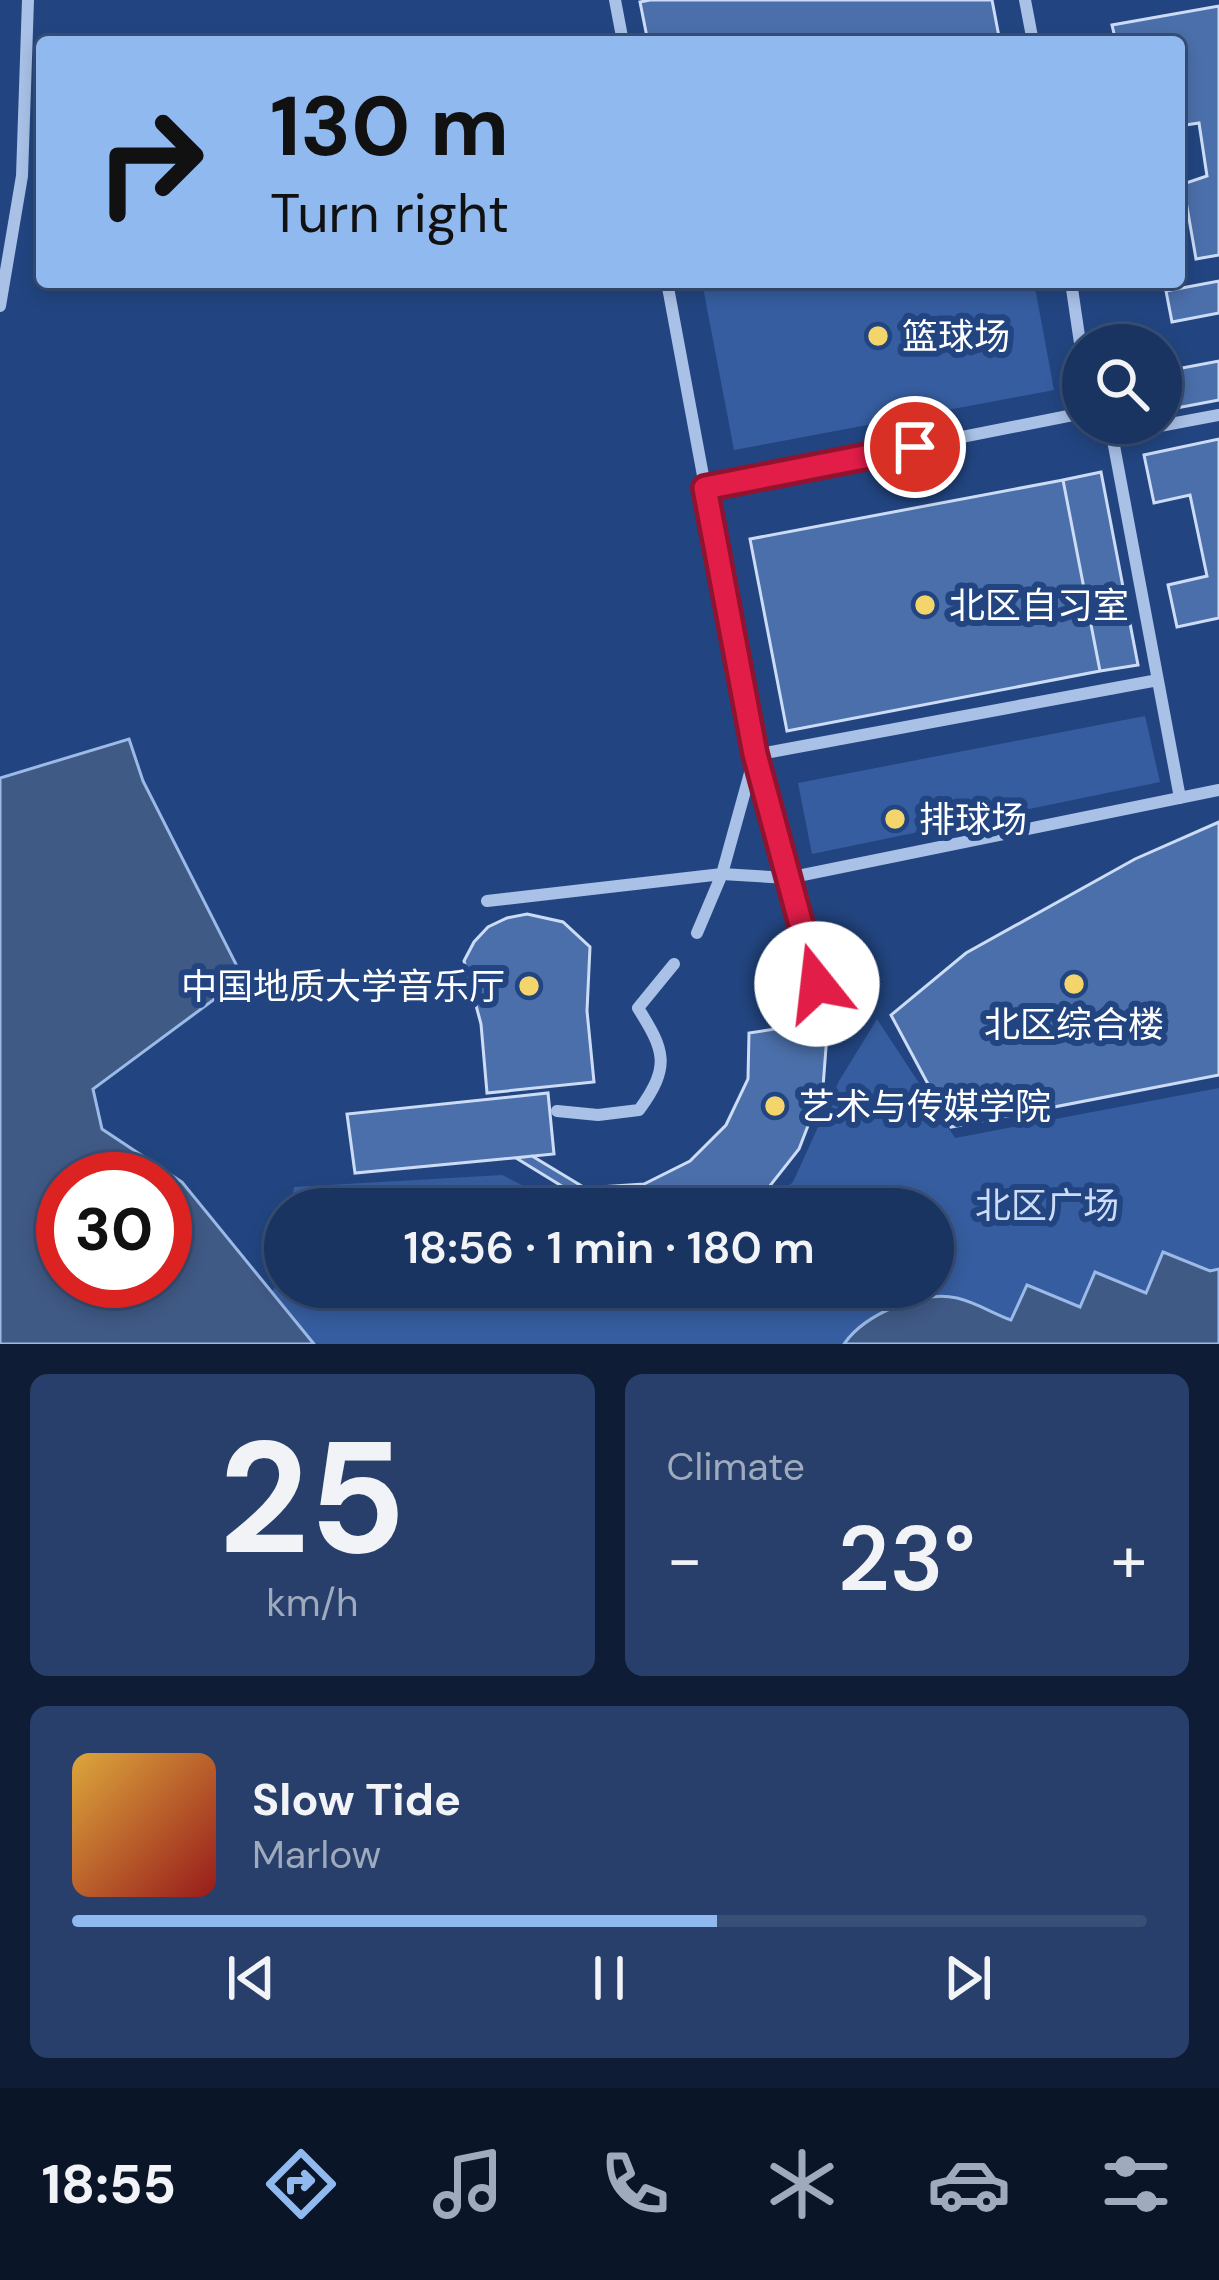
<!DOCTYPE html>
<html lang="en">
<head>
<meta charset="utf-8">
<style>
	body { margin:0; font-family:"DM Sans","Noto Sans SC",sans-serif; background:#273f6a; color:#f1f3f6; height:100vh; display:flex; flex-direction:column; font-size:45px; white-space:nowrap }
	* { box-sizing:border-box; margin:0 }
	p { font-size:39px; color:#9faabd }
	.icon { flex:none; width:66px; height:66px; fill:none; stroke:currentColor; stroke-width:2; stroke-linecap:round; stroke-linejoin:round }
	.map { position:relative; height:1344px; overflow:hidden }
	.side { display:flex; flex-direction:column; gap:30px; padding:30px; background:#0e1d35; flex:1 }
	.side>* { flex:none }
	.hud { position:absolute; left:36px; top:36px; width:1149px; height:252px; border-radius:12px; box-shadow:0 6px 18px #0003,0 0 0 3px #384f76; background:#90b9f0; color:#111; overflow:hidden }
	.fabs { position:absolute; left:1062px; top:324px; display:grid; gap:24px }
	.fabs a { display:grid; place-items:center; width:120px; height:120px; border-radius:50%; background:#1a3461; box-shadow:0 6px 18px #0003,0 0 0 3px #384f76; font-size:60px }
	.speed { position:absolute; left:36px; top:1152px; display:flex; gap:24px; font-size:60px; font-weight:700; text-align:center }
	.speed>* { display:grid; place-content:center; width:156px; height:156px; border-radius:50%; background:#1a3461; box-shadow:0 6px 18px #0003,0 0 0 3px #384f76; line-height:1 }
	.speed .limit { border:18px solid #d22; background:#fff; color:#111 }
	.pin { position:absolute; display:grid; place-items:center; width:102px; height:102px; color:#fff; margin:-51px; border:6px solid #fff; border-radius:50%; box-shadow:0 3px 12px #0007 }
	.me { position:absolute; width:132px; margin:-66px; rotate:344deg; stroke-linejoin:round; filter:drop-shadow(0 0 9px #0008) }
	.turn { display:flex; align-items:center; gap:42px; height:252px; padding:0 36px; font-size:54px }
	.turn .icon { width:156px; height:156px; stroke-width:2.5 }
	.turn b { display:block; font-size:84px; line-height:102px }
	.big { font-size:90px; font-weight:600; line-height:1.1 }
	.side .tile { flex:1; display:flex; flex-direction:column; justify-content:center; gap:18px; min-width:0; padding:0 42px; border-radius:18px; background:#273f6a }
	.side .dial { align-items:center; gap:0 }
	.dial b { font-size:156px; line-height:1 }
	.song { display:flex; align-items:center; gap:36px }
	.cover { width:144px; height:144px; border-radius:18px; background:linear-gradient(135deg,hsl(40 70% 55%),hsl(0 70% 35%)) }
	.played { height:12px; border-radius:6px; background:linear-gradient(90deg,#90b9f0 60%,#384f76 60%) }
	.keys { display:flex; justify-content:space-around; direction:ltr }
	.heat { display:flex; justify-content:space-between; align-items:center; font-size:66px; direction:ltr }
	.side .tiles { flex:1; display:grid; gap:30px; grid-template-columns:1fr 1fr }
	.tile:last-child { grid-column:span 2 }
	.trip { position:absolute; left:264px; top:1188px; width:690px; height:120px; border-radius:60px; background:#1a3461; box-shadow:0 6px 18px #0003,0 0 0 3px #384f76; font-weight:600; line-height:120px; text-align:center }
	.menu { display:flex; height:192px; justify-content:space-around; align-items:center; background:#0a1527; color:#9faabd }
	.menu .icon { width:84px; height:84px }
	.menu .selected { color:#90b9f0 }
	.menu b { font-size:54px; color:#f1f3f6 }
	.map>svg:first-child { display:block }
	.green { fill:#365d9f }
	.water { fill:#405a86; stroke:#9cbae8; stroke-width:3; fill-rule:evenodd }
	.building { fill:#4b6faa; stroke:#ccdcf6; stroke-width:3 }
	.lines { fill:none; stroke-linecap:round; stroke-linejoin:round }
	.street { stroke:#a9c1e7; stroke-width:12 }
	.route-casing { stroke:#92132f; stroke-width:30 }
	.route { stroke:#e11d48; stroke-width:21 }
	.poi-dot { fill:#f3d56b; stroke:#224581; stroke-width:4.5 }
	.labels { text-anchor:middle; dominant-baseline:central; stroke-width:12; stroke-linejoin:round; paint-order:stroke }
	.poi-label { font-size:36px; fill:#fff; stroke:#224581; text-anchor:start }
	.park-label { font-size:36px; fill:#ccdcf6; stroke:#224581 }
</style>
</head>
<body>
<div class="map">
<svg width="1219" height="1344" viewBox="0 0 1219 1344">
	<rect width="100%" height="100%" fill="#224581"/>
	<path class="green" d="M702,282H1034L1054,390L734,450Z
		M1145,716L1160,782L812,854L798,783Z
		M877,1019L955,1138L1219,1088V1269L1147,1293L1012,1321L954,1297L851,1335L844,1344H314L272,1291L283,1276L285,1260V1287H933V1209H762L793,1182L839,1081Z
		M502,1175L569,1209H291L294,1187Z"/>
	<path class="water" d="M129,739L143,781L243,978L93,1089L102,1129L182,1182L314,1344H0V778ZM63,1179H165V1281H63Z
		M1163,1252L1210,1271L1219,1269V1344H844C865,1314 921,1290 957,1298C975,1302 994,1314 1011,1320L1027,1285L1080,1307L1095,1272L1146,1293Z"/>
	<path class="building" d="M650,0H992L1000,42H648L640,2Z
		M1219,6V255L1196,259L1183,184L1207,176L1199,123L1179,126V42H1116L1112,25Z
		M1219,281V313L1172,322L1166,291Z
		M1219,361V400L1161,411V372Z
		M1219,439V618L1177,627L1168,585L1207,576L1190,495L1154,503L1144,455Z
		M1101,472L1138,665L1100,671L1063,480Z
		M1063,480L1100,671L787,731L750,539Z
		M1219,822V1075L951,1127L891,1015L966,953L1135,859Z
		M527,914L563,922L590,947L587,1011L594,1082L487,1093L481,1024L464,961L474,942L488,927L507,918Z
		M828,1021L823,1087L799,1149L758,1201L747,1209H582L585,1188L644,1184L690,1161L726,1125L748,1079L749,1033Z
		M548,1093L554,1154L355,1173L347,1114Z
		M532,1156L585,1188L583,1199L516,1158Z"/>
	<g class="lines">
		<path class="street" d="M615,0L623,42
			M1025,0L1033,42
			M667,282L755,755L827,1019
			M1071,282L1083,363
			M0,306L22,176L28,0
			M1096,423L1112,435L1219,415
			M1112,435L1180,798
			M705,488L1083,413
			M487,901L722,874L755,755L1158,680
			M697,933L722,874L788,878L1219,790
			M557,1111L598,1115L639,1110C671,1066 665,1051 638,1008L674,964"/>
	</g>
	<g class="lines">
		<g class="route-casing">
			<path id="route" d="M817,984L755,754L705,488L915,447"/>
		</g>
		<use href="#route" class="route"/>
	</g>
	<g class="poi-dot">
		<circle cx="878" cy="336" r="12"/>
		<circle cx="925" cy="605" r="12"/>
		<circle cx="895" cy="819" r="12"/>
		<circle cx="1074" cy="984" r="12"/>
		<circle cx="529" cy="986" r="12"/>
		<circle cx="775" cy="1106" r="12"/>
	</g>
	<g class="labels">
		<g class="poi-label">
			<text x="902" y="336">篮球场</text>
			<text x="949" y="605">北区自习室</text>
			<text x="919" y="819">排球场</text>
			<text x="505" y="986" text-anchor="end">中国地质大学音乐厅</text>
			<text x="1074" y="1024" text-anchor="middle">北区综合楼</text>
			<text x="799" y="1106">艺术与传媒学院</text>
		</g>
		<g class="park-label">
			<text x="1047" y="1205">北区广场</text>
		</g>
	</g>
</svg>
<div class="fabs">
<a><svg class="icon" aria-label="search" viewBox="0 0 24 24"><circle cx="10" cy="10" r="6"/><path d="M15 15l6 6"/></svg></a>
</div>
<div class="speed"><div class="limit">30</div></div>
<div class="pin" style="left:915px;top:447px;background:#d93025"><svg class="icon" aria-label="arrive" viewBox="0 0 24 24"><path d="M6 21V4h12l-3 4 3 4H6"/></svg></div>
<svg class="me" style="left:817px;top:984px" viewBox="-20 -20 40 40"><circle r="19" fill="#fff"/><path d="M0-13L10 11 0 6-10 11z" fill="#e11d48"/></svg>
<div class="trip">18:56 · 1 min · 180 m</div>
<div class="hud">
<div class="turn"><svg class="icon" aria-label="right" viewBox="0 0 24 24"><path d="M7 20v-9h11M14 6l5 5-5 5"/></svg><div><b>130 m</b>Turn right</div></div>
</div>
</div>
<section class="side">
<div class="tiles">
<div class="tile dial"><b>25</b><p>km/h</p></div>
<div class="tile"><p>Climate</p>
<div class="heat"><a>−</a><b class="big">23°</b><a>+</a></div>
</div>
<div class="tile">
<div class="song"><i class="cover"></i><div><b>Slow Tide</b><p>Marlow</p></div></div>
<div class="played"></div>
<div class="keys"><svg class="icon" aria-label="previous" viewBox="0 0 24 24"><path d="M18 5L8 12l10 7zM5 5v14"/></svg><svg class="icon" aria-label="pause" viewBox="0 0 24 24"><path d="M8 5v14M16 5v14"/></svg><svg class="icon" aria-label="next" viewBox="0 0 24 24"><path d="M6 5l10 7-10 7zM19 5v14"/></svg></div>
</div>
</div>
</section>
<nav class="menu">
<b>18:55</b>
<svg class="icon selected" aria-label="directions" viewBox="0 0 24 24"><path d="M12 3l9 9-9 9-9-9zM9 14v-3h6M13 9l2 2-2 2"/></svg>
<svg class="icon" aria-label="music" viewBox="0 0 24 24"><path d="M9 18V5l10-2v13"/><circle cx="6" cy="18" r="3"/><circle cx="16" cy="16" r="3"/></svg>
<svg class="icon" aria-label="phone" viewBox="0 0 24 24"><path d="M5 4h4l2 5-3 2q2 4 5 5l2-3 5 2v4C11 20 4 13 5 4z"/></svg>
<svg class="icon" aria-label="climate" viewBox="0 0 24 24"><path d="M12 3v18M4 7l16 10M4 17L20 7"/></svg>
<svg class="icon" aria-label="car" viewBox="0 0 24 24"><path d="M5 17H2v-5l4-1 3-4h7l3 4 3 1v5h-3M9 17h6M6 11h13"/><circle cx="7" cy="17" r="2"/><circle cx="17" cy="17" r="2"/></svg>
<svg class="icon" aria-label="filters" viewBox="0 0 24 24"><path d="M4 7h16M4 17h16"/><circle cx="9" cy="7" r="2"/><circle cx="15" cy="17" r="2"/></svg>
</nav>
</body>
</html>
